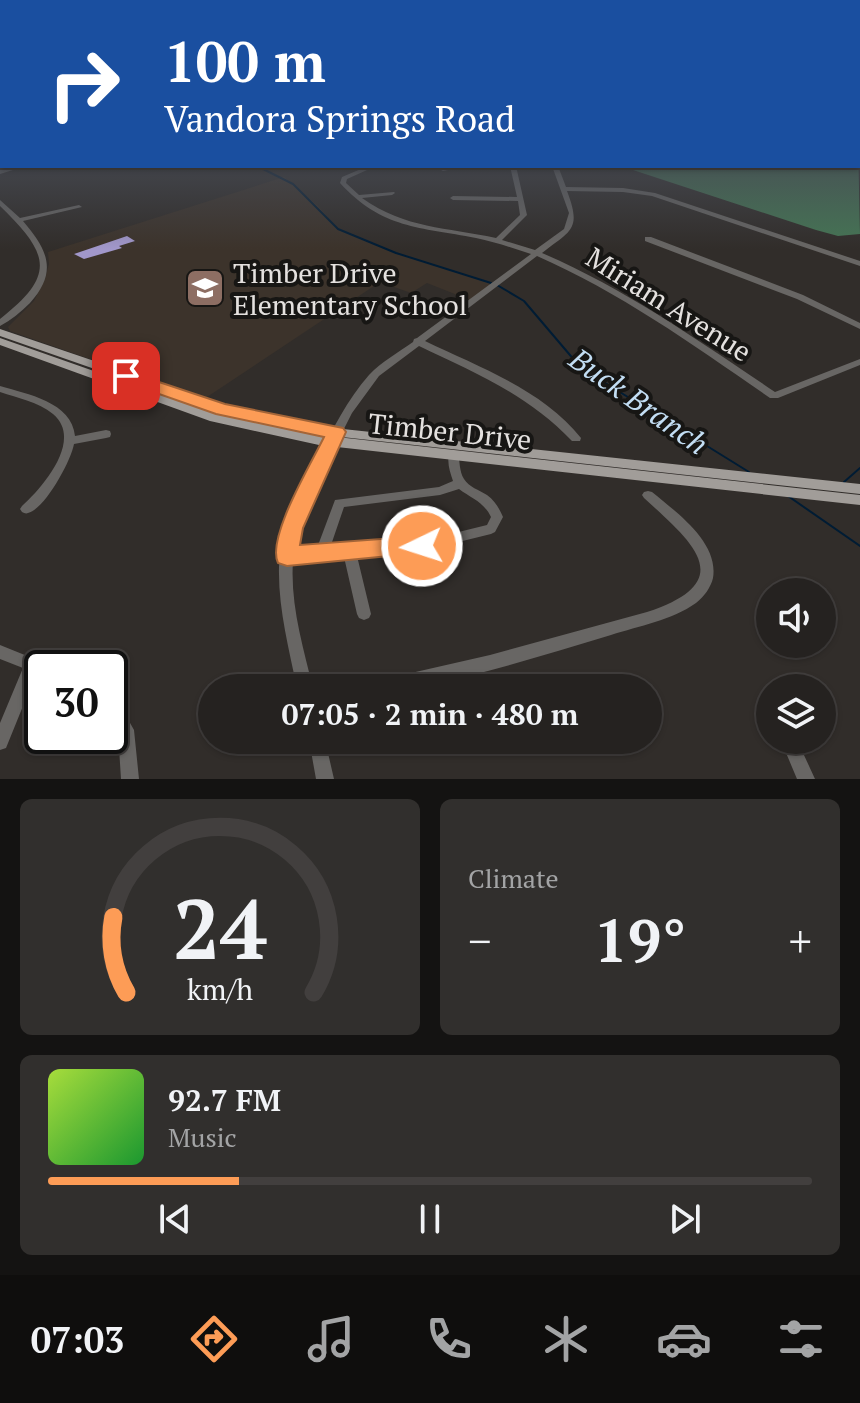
<!DOCTYPE html>
<html lang="en">
<head>
<meta charset="utf-8">
<style>
	body { margin:0; font-family:"PT Serif",serif; background:#312f2d; color:#f1f3f6; height:100vh; display:flex; flex-direction:column; font-size:30px; white-space:nowrap }
	* { box-sizing:border-box; margin:0 }
	p { font-size:26px; color:#a3a4a5 }
	.icon { flex:none; width:44px; height:44px; fill:none; stroke:currentColor; stroke-width:2; stroke-linecap:round; stroke-linejoin:round }
	.map { position:relative; height:779px; overflow:hidden }
	.panel { display:flex; flex-direction:column; gap:20px; padding:20px; background:#141312; flex:1 }
	.panel>* { flex:none }
	.hud { position:absolute; left:0px; top:0px; width:860px; height:168px; box-shadow:0 2px 6px #0004,0 0 0 2px #423f3e; background:#1a4fa0; color:#fff; overflow:hidden }
	.buttons { position:absolute; left:756px; top:578px; display:grid; gap:16px }
	.buttons a { display:grid; place-items:center; width:80px; height:80px; border-radius:50%; background:#252220; box-shadow:0 2px 6px #0004,0 0 0 2px #423f3e; font-size:40px }
	.speed { position:absolute; left:24px; top:650px; display:flex; gap:16px; font-size:40px; font-weight:700; text-align:center }
	.speed>* { display:grid; place-content:center; width:104px; height:104px; border-radius:50%; background:#252220; box-shadow:0 2px 6px #0004,0 0 0 2px #423f3e; line-height:1 }
	.speed .limit { border:4px solid #111; border-radius:12px; background:#fff; color:#111 }
	.pin { position:absolute; display:grid; place-items:center; width:68px; height:68px; color:#fff; margin:-34px; border-radius:16px; box-shadow:0 4px 12px #0006 }
	.me { position:absolute; width:88px; margin:-44px; rotate:266deg; stroke-linejoin:round; filter:drop-shadow(0 0 6px #0008) }
	.turn { display:flex; align-items:center; gap:28px; height:168px; padding:0 32px; font-size:36px }
	.turn .icon { width:104px; height:104px; stroke-width:2.5 }
	.turn b { display:block; font-size:56px; line-height:68px }
	.big { font-size:60px; font-weight:600; line-height:1.1 }
	.panel .card { flex:1; display:flex; flex-direction:column; justify-content:center; gap:12px; min-width:0; padding:0 28px; border-radius:12px; background:#312f2d }
	.panel .dial { align-items:center; gap:0 }
	.dial svg { height:208px; overflow:visible; fill:none; stroke:#423f3e; stroke-width:7; stroke-linecap:round; text-anchor:middle }
	.dial text { fill:#f1f3f6; stroke:none }
	.song { display:flex; align-items:center; gap:24px }
	.cover { width:96px; height:96px; border-radius:12px; background:linear-gradient(135deg,hsl(80 70% 55%),hsl(130 70% 35%)) }
	.played { height:8px; border-radius:4px; background:linear-gradient(90deg,#fd9c56 25%,#423f3e 25%) }
	.keys { display:flex; justify-content:space-around; direction:ltr }
	.heat { display:flex; justify-content:space-between; align-items:center; font-size:44px; direction:ltr }
	.panel .tiles { flex:1; display:grid; gap:20px; grid-template-columns:1fr 1fr }
	.card:last-child { grid-column:span 2 }
	.trip { position:absolute; left:198px; top:674px; width:464px; height:80px; border-radius:40px; background:#252220; box-shadow:0 2px 6px #0004,0 0 0 2px #423f3e; font-weight:600; line-height:80px; text-align:center }
	.tabs { display:flex; height:128px; justify-content:space-around; align-items:center; background:#0f0e0d; color:#a3a4a5 }
	.tabs .icon { width:56px; height:56px }
	.tabs .on { color:#fd9c56 }
	.tabs b { font-size:36px; color:#f1f3f6 }
	.map>svg:first-child { display:block }
	.built { fill:#3c332b }
	.forest { fill:#457554 }
	.lines { fill:none; stroke-linecap:round; stroke-linejoin:round }
	.stream { stroke:#001c34; stroke-width:2 }
	.building { fill:#a197ca }
	.minor { fill:#686664; fill-rule:evenodd }
	.major { fill:#a19d99; fill-rule:evenodd }
	.route { fill:#fd9c56; stroke:#a46538; stroke-width:2 }
	.labels { text-anchor:middle; dominant-baseline:central; stroke-width:8; stroke-linejoin:round; paint-order:stroke }
	.poi-label { font-size:28px; fill:#e4e1df; stroke:#171614; text-anchor:start }
	.street-label { font-size:28px; fill:#e4e1df; stroke:#171614 }
	.water-label { font-size:30px; font-style:italic; fill:#c2ddf3; stroke:#171614 }
</style>
</head>
<body>
<div class="map">
<svg width="860" height="779" viewBox="0 0 860 779">
	<rect width="100%" height="100%" fill="#312d2a"/>
	<path class="built" d="M284,177L318,206L338,229L396,253L493,283L470,300L427,283L411,293L380,282L204,399L10,331L8,327L34,301L45,279L49,264L48,252Z"/>
	<path class="forest" d="M858,140L860,234L838,236L816,230L633,170L643,166H858Z"/>
	<g class="lines">
		<path class="stream" d="M257,166L293,184L338,229L396,253L491,283
			M497,285L524,301L581,368L749,472
			M844,482L860,468
			M788,496L860,546"/>
	</g>
	<path class="building" d="M127,236L135,241L119,246L122,248L84,259L74,254Z"/>
	<g class="lines">
		<path class="minor" d="M0,147H2V151H0Z
			M16,166H26L0,174V170Z
			M368,166H376L347,179L346,183L359,195L394,192L395,193L392,195L362,198C406,229 446,227 496,238L520,215L518,201L453,200L450,198L453,196L517,197L510,166H516L527,215L502,240L535,250L564,229L569,213L552,166H558L566,187L623,188L655,193L860,261V266L652,196L623,192L567,191C582,230 571,230 542,253C626,289 699,341 775,392L860,359V365L778,398H770C695,346 621,293 537,256L425,341C479,367 543,390 581,438L580,441H572C528,395 476,373 419,346L379,376L352,413L307,502L297,530L294,550L317,548L335,500L439,487L453,481C450,472 446,461 450,452H458C460,461 459,471 464,479C469,487 479,490 487,495C495,501 499,508 503,517L495,532L491,534L422,551L357,556L371,614L369,618L364,620L359,618L357,614L344,557L293,561C290,604 303,647 313,688H297C289,649 278,608 279,567C281,527 299,493 318,458C333,429 347,400 369,375C381,362 399,352 413,342L414,339L417,338L531,254C513,248 495,242 476,238C420,227 382,229 340,183L342,177ZM459,489C471,498 484,502 491,517L487,525L422,541L330,548L344,507L440,495Z
			M434,166H442L448,170L443,171Z
			M0,200L20,218L79,205L82,207L23,221C48,250 58,272 30,303C21,312 11,320 0,326V319C58,274 48,253 0,206Z
			M645,237H651L803,295L860,323V329L797,299L645,241Z
			M0,386C27,394 72,402 75,436L106,430L110,431L111,434L110,437L106,438L74,444C71,461 45,509 28,513C26,514 24,513 22,512L20,509L22,506C42,488 84,440 53,414C38,402 18,398 0,392Z
			M648,491L652,492C676,512 719,542 713,578C711,587 704,597 696,603C672,620 639,626 611,635C547,654 483,675 417,687C401,690 384,688 368,688L371,683L376,681L490,655L647,612C741,581 692,542 644,498L642,495L644,492Z
			M0,645L47,664L49,668H42V676L36,674L6,748L0,750V723L23,668L0,659Z
			M110,695L116,698L134,730L139,779H121L118,732L110,718Z
			M309,740H325L334,779H316Z
			M793,740L798,742L815,779H797L784,748L786,742Z"/>
		<path class="major" d="M0,329L224,405L324,427L860,484V494L324,435L218,412L0,336Z
			M0,338L216,414L319,435L860,495V505L319,445L210,421L0,345Z"/>
	</g>
	<linearGradient id="sky" x2="0" y2="1"><stop stop-color="#1b1917"/><stop offset="0.56" stop-color="#484c55"/><stop offset="1" stop-color="#484c55" stop-opacity="0"/></linearGradient>
	<rect width="860" height="249" fill="url(#sky)"/>
	<path class="route" d="M126,371L225,404L343,428L346,432L303,528L300,545L422,536L430,539L433,546L430,552L287,566L278,563C266,538 312,462 324,437L216,414L119,380L117,376L119,372Z"/>
	<defs>
		<g id="school-square" transform="scale(2)"><rect x="-9" y="-9" width="18" height="18" rx="4" fill="#8d6e63" stroke="#171614"/><path d="M0-5L7-2L0 1L-7-2ZM-4 1L0 2.5L4 1V4Q0 6-4 4Z" fill="#fff"/></g>
	</defs>
	<g fill-rule="evenodd">
		<use href="#school-square" x="205" y="288"/>
	</g>
	<g class="labels">
		<g class="poi-label">
			<text x="233" y="272">Timber Drive<tspan x="233" dy="32">Elementary School</tspan></text>
		</g>
		<g class="street-label">
			<text transform="translate(669 304) rotate(32)">Miriam Avenue</text>
			<text transform="translate(450 431) rotate(6)">Timber Drive</text>
		</g>
		<g class="water-label">
			<text transform="translate(639 401) rotate(35)">Buck Branch</text>
		</g>
	</g>
</svg>
<div class="buttons">
<a><svg class="icon" aria-label="sound" viewBox="0 0 24 24"><path d="M4 9h4l5-4v14l-5-4H4zM17 9q2 3 0 6"/></svg></a>
<a><svg class="icon" aria-label="layers" viewBox="0 0 24 24"><path d="M12 4l9 5-9 5-9-5zM3 14l9 5 9-5"/></svg></a>
</div>
<div class="speed"><div class="limit">30</div></div>
<div class="pin" style="left:126px;top:376px;background:#d93025"><svg class="icon" aria-label="arrive" viewBox="0 0 24 24"><path d="M6 21V4h12l-3 4 3 4H6"/></svg></div>
<svg class="me" style="left:422px;top:546px" viewBox="-20 -20 40 40"><circle r="17" fill="#fd9c56" stroke="#fff" stroke-width="3"/><path d="M0-11L8 9 0 5-8 9z" fill="#fff"/></svg>
<div class="trip">07:05 · 2 min · 480 m</div>
<div class="hud">
<div class="turn"><svg class="icon" aria-label="right" viewBox="0 0 24 24"><path d="M7 20v-9h11M14 6l5 5-5 5"/></svg><div><b>100 m</b>Vandora Springs Road</div></div>
</div>
</div>
<section class="panel">
<div class="tiles">
<div class="card dial"><svg viewBox="0 0 100 80">
<path d="M14 69A42 42 0 1 1 86 69"/>
<path d="M14 69A42 42 0 0 1 9 40" stroke="#fd9c56"/>
<text x="50" y="56" font-size="32" font-weight="700">24</text>
<text x="50" y="72" font-size="11">km/h</text>
</svg></div>
<div class="card"><p>Climate</p>
<div class="heat"><a>−</a><b class="big">19°</b><a>+</a></div>
</div>
<div class="card">
<div class="song"><i class="cover"></i><div><b>92.7 FM</b><p>Music</p></div></div>
<div class="played"></div>
<div class="keys"><svg class="icon" aria-label="previous" viewBox="0 0 24 24"><path d="M18 5L8 12l10 7zM5 5v14"/></svg><svg class="icon" aria-label="pause" viewBox="0 0 24 24"><path d="M8 5v14M16 5v14"/></svg><svg class="icon" aria-label="next" viewBox="0 0 24 24"><path d="M6 5l10 7-10 7zM19 5v14"/></svg></div>
</div>
</div>
</section>
<nav class="tabs">
<b>07:03</b>
<svg class="icon on" aria-label="directions" viewBox="0 0 24 24"><path d="M12 3l9 9-9 9-9-9zM9 14v-3h6M13 9l2 2-2 2"/></svg>
<svg class="icon" aria-label="music" viewBox="0 0 24 24"><path d="M9 18V5l10-2v13"/><circle cx="6" cy="18" r="3"/><circle cx="16" cy="16" r="3"/></svg>
<svg class="icon" aria-label="phone" viewBox="0 0 24 24"><path d="M5 4h4l2 5-3 2q2 4 5 5l2-3 5 2v4C11 20 4 13 5 4z"/></svg>
<svg class="icon" aria-label="climate" viewBox="0 0 24 24"><path d="M12 3v18M4 7l16 10M4 17L20 7"/></svg>
<svg class="icon" aria-label="car" viewBox="0 0 24 24"><path d="M5 17H2v-5l4-1 3-4h7l3 4 3 1v5h-3M9 17h6M6 11h13"/><circle cx="7" cy="17" r="2"/><circle cx="17" cy="17" r="2"/></svg>
<svg class="icon" aria-label="filters" viewBox="0 0 24 24"><path d="M4 7h16M4 17h16"/><circle cx="9" cy="7" r="2"/><circle cx="15" cy="17" r="2"/></svg>
</nav>
</body>
</html>
